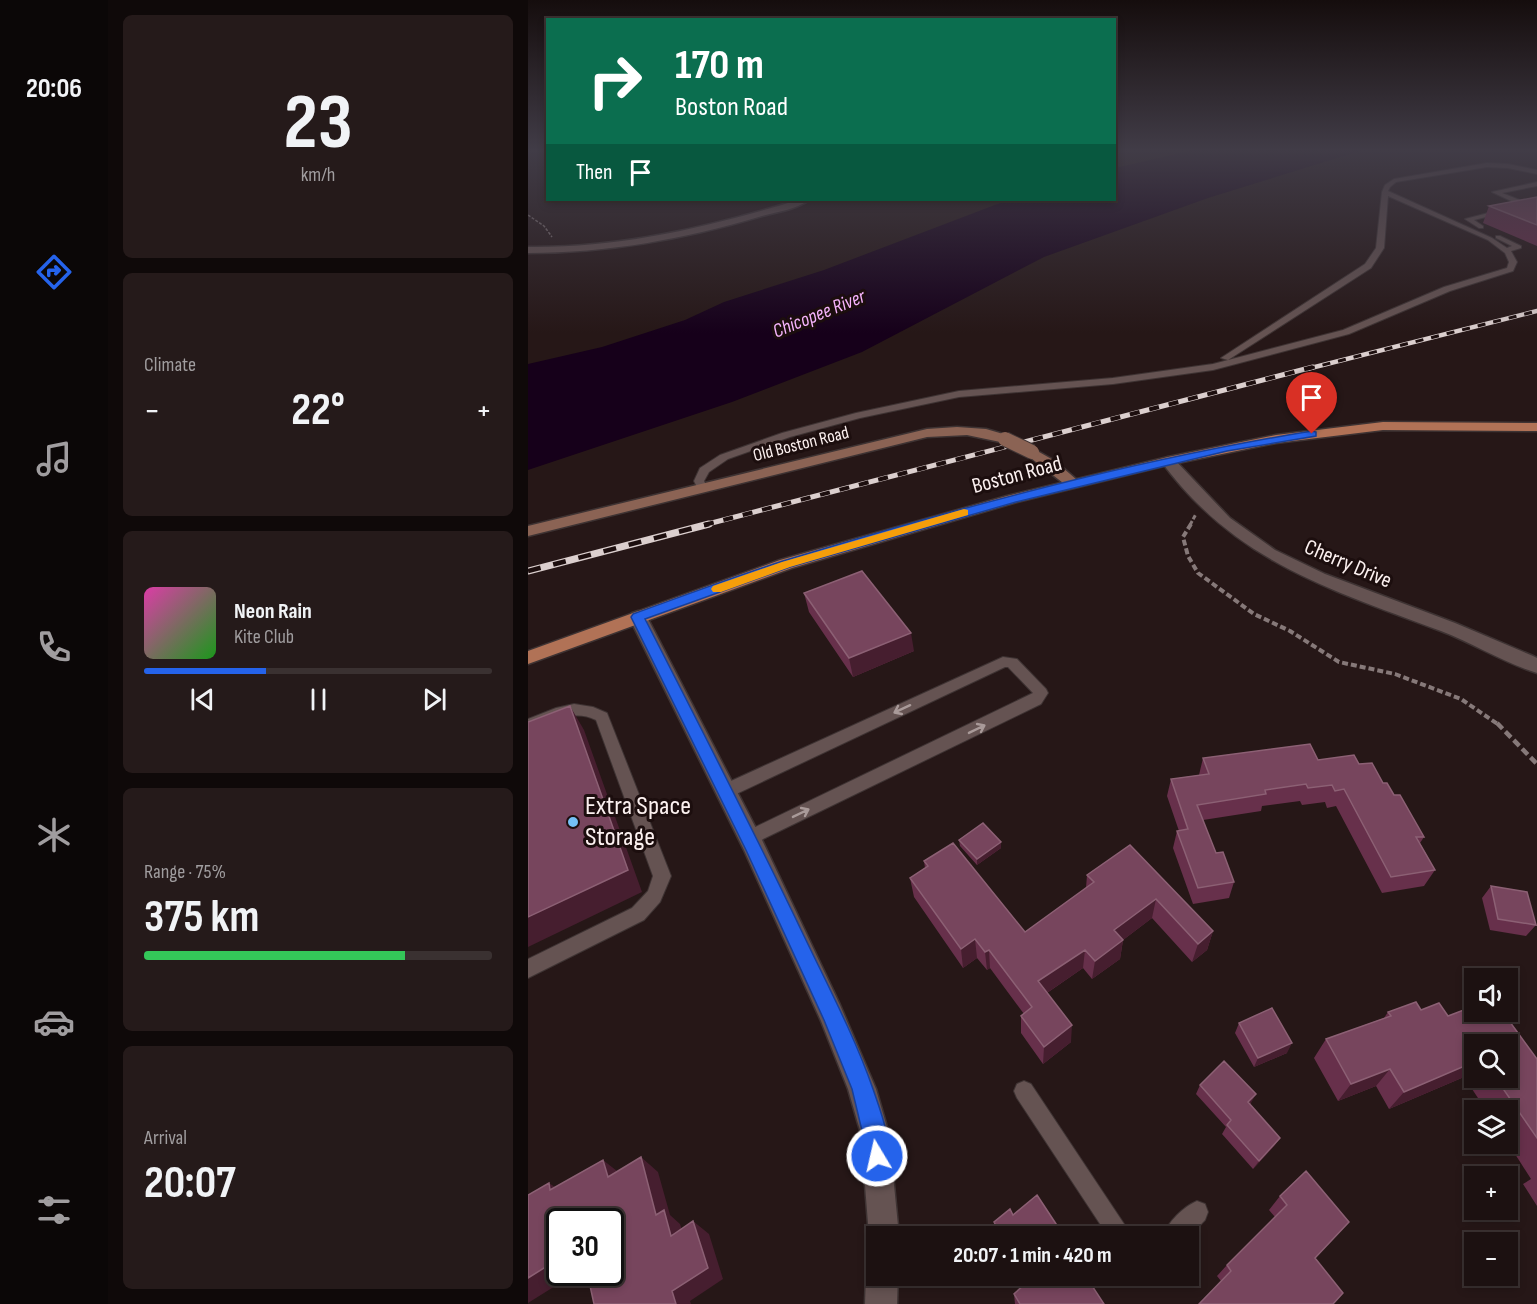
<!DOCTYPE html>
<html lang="en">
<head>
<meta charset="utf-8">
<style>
	body { margin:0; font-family:"Sofia Sans Condensed",sans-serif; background:#251a1a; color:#f1f3f6; height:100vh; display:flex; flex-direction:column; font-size:22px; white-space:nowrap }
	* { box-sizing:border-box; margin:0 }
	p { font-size:20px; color:#a09d9f }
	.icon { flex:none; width:33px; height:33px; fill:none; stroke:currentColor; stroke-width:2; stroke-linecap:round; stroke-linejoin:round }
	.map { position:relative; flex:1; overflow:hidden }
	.details { display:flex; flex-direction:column; gap:15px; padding:15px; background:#0f0909; width:420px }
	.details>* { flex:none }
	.top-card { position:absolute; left:18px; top:18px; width:570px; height:183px; border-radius:0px; box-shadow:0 3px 9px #0003,0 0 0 2px #3a3131; background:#0b6e4f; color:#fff; overflow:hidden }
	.controls { position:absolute; left:936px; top:968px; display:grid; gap:12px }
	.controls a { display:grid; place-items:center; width:54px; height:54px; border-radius:0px; background:#1c1111; box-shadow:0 3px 9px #0003,0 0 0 2px #3a3131; font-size:30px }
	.speed { position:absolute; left:18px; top:1208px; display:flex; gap:12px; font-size:30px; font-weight:700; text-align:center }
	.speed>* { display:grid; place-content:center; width:78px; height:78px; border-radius:50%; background:#1c1111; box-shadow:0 3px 9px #0003,0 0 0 2px #3a3131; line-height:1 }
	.speed .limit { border:3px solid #111; border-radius:9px; background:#fff; color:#111 }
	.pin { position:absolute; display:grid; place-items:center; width:51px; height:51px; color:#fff; margin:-62px -26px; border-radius:50% 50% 50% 0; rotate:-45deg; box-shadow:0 0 6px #0007 }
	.pin .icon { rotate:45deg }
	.me { position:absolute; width:66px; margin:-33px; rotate:351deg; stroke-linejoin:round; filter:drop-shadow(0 0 4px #0008) }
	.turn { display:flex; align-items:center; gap:21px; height:126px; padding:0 30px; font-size:27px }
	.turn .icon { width:78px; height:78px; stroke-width:2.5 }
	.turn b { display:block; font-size:42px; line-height:51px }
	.then { display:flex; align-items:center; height:57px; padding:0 30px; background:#0003; gap:12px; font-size:22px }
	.big { font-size:45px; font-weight:700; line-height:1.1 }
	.details .widget { flex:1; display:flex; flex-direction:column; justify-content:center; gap:9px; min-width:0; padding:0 21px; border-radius:9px; background:#251a1a }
	.details .dial { align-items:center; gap:0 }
	.dial b { font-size:78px; line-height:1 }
	.song { display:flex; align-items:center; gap:18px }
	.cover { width:72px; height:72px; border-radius:9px; background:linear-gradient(135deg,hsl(320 70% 55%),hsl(120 70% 35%)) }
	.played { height:6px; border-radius:3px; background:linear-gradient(90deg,#2563eb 35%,#3a3131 35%) }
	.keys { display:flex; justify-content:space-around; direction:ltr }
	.heat { display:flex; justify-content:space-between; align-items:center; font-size:33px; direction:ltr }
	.charge { height:9px; border-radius:4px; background:linear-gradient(90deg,#34c759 75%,#3a3131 0) }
	.trip { position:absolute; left:338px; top:1226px; width:333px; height:60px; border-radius:0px; background:#1c1111; box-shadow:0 3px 9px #0003,0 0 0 2px #3a3131; font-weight:700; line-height:60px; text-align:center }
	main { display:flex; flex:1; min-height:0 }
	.dock { display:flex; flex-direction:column; width:108px; justify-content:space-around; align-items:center; background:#0b0707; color:#a09d9f }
	.dock .icon { width:42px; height:42px }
	.dock .current { color:#2563eb }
	.dock b { font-size:27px; color:#f1f3f6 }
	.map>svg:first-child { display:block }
	.water { fill:#16001a }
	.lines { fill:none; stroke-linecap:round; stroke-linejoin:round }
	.lane-casing { stroke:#3e3333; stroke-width:2 }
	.street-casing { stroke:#3e3333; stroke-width:3 }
	.secondary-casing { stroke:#3e3333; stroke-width:3 }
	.primary-casing { stroke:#3e3333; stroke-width:3 }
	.path-far3 { stroke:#867979; stroke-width:1.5; stroke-dasharray:3 1.5; stroke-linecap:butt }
	.path-far2 { stroke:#867979; stroke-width:3; stroke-dasharray:4.5 2; stroke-linecap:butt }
	.path-far1 { stroke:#867979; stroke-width:4; stroke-dasharray:6 3; stroke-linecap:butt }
	.path { stroke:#867979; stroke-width:4.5; stroke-dasharray:8 4; stroke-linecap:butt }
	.lane { fill:#655352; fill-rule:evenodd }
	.street { fill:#655352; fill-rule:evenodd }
	.secondary { fill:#8b6354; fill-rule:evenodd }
	.primary { fill:#b17256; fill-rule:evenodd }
	.rail-far2-casing { stroke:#dbcfce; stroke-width:4.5 }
	.rail-far1-casing { stroke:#dbcfce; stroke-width:5 }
	.rail-casing { stroke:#dbcfce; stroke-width:7 }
	.rail-far2 { stroke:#1c0e0e; stroke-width:3; stroke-dasharray:8; stroke-linecap:butt }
	.rail-far1 { stroke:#1c0e0e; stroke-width:4; stroke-dasharray:10; stroke-linecap:butt }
	.rail { stroke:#1c0e0e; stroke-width:4.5; stroke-dasharray:13; stroke-linecap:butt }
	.secondary-bridge-casing { stroke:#3e3333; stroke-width:16; stroke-linecap:butt }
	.secondary-bridge { stroke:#8b6354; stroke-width:14 }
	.wall { fill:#67304b; fill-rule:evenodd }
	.shaded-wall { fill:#461e2f }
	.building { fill:#77455d; stroke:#8c6074; stroke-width:1.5 }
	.oneway { stroke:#a99a99 }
	.route { fill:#2563eb; stroke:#184099; stroke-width:1.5 }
	.slow { fill:#f59e0b }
	.poi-dot { fill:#74c0f6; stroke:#1c0e0e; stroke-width:2 }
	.labels { text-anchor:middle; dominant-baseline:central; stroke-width:6; stroke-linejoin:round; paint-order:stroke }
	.far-street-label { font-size:18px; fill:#fcf1f0; stroke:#1c0e0e }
	.far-water-label { font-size:20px; font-style:italic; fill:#f6b3fc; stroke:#1c0e0e }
	.street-label { font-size:22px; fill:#fcf1f0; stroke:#1c0e0e }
	.near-poi-label { font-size:27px; fill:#fcf1f0; stroke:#1c0e0e; text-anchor:start }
</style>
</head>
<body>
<main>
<nav class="dock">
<b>20:06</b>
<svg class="icon current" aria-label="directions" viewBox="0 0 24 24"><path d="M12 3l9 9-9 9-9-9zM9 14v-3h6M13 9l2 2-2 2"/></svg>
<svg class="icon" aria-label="music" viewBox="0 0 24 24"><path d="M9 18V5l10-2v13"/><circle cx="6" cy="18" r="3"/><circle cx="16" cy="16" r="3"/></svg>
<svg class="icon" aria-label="phone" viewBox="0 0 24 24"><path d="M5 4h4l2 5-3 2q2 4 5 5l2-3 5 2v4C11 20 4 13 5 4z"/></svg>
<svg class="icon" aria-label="climate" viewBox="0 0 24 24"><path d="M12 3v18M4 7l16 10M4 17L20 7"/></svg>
<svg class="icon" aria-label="car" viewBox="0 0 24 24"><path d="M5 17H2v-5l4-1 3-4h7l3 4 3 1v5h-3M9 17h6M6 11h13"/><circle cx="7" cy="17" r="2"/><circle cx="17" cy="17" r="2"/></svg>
<svg class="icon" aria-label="filters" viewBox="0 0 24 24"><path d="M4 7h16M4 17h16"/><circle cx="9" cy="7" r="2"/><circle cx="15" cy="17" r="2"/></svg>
</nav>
<section class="details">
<div class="widget dial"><b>23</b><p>km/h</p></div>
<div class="widget"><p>Climate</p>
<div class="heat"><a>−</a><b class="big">22°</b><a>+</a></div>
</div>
<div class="widget">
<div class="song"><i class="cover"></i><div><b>Neon Rain</b><p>Kite Club</p></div></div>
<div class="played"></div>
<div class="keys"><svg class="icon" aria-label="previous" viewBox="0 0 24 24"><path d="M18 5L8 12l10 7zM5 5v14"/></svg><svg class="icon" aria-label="pause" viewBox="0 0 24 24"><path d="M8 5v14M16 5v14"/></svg><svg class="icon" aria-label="next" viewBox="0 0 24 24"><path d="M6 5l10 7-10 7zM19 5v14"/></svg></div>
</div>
<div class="widget"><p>Range · 75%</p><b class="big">375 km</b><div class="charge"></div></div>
<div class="widget"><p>Arrival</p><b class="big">20:07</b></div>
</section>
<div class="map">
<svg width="1009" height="1304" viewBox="0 0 1009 1304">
	<rect width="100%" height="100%" fill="#261717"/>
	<path class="water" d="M666,150H835L680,198L516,257L334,352L204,402L0,470V364L74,347L157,320L196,302L296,270L480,200H586L587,168Z"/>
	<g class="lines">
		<g class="lane-casing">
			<path id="lane" d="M959,163L980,164L1009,170V174L980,168L959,167L868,182L862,187L860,191L964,238L979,248L984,246L968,238V236H972L993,246V248L983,251L989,262L985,271L922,291L821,334L685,370L585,384L431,397L332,418L262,437L200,459L181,472L176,481L179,487L178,489H170L166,481L172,468L192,455L254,433L328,413L431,391L585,378L685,364L815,330L916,287L979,268L981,262L977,253L960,240L860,196L856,248L843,268L700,360L693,358L837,264L848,248L854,192L857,185L866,179Z
				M1009,182V186L974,193L1004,205L998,208L964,192Z
				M976,209L978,212L946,220L955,226V228H951L937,219Z
				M475,657L489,659L518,689L520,693L513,704L227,843L221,845L215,843L213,838L215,833L505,693L480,667H477L204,796L198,797L192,796L190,791L192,786Z
				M46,704L65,707L79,713L143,876L132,902L116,920L0,978V959L104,908L120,891L125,876L68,720C44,708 23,723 0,731V719L28,708Z
				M496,1081L503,1084L604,1236H580L489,1098L486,1091L489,1084Z
				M669,1201L677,1204L680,1212L677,1220L660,1238V1236H635C640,1222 655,1207 669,1201Z"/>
		</g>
		<g class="street-casing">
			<path id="street" d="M270,200H281C269,209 249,212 234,216C157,239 80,253 0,253V247C93,248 181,227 270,200Z
				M640,457L645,458L702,518L747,550L797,574L927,623L1005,656L1009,658V673C976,663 945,643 913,631C802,589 707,562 633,461Z
				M110,611L116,613L119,617L234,840L312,1005L348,1089L361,1134L371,1236H348V1248L341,1236L333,1134L320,1089L293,1021L216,850L101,617L104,613Z
				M348,1262V1275H370L369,1304H337L338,1275L343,1264Z"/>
		</g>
		<g class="secondary-casing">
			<path id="secondary" d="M429,427L458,429L482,436L484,439L477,443L439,435L399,437L0,536V526L399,429Z
				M504,448L527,461L549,480L551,483L549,486H539L499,455L497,452Z"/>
		</g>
		<g class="primary-casing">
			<path id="primary" d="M855,422L1009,423V431L855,430L748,443L640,465L489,502L264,568L0,664V651L252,560L479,496L640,457L748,435Z"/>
		</g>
		<path class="path-far3" d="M0,215L16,226L24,237"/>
		<path class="path-far2" d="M662,525L668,514"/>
		<path class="path-far1" d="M663,524L655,537L660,556L670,573L726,614L762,631L811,662L867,674L933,699L971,725"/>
		<path class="path" d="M969,723L1009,764"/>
		<use href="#lane" class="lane"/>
		<use href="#street" class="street"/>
		<use href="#secondary" class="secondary"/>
		<use href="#primary" class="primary"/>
		<g class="rail-far2-casing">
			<path id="rail-far2" d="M779,369L1009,311"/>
		</g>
		<g class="rail-far1-casing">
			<path id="rail-far1" d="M176,525L785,367"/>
		</g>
		<g class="rail-casing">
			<path id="rail" d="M0,571L181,524"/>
		</g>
		<use href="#rail-far2" class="rail-far2"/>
		<use href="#rail-far1" class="rail-far1"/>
		<use href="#rail" class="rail"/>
		<g class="secondary-bridge-casing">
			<path id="secondary-bridge" d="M477,439L504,452"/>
		</g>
		<use href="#secondary-bridge" class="secondary-bridge"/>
	</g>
	<path class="wall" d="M1009,197V246L955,223L961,206Z
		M276,593L386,651L325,677L281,612Z
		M675,758L790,760L831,764L855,783L866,795L896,837L892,843L907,870L896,886L854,893L808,806L799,808L797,802L774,805L772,801L734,806L733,811L675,820L688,853L706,882L701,898L665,904L645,848L649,831H651L639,796L643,779L671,775Z
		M431,840L473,842V848L449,865L432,846Z
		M602,845L685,931L679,950L664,962L624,918L595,940L592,959L564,979L555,968L519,993L543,1042L515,1064L493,1033V1016L496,1014L462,968L459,970L449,958L435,968L386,897L382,878L397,868L396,861L497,932L558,888L559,875Z
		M963,886L1008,925L998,936L962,930L954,898Z
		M893,1010L920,1016L1009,1059V1206L995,1184L1003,1179L980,1143V1110H958L936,1077L861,1109L848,1086L810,1101L786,1058L798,1039L856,1018L860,1012ZM946,1044L980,1077H946Z
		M711,1023L759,1053L726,1067L707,1033Z
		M672,1085L723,1103L722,1104L752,1138L746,1146L725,1169L694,1134L698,1127L668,1094Z
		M778,1171L787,1258L693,1281L689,1276L699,1265L747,1217L741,1210L752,1196Z
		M485,1215L533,1236H468L466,1222Z
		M491,1275H557L576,1304H487L486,1294L497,1285Z"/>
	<path class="shaded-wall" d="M383,633L386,651L325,677L321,658Z
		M42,706L56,730L114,892L0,947V917Z
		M473,842V848L449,865V859Z
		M628,899L624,918L595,940L592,959L564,979L567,961L586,930Z
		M685,931L679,950L664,962L670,944Z
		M447,939L449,958L435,968L433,949Z
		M461,950L462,968L459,970L457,952Z
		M557,950L555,968L510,999V981Z
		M544,1025L543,1042L515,1064L516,1047Z
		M764,1043L759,1053L726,1067L730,1058Z
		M946,1062V1067L936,1077L861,1109L876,1092Z
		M862,1069L848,1086L810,1101L823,1084Z
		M728,1094L723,1103L715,1111L720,1102Z
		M752,1138L746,1146L725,1169L731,1161Z
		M113,1157L130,1172L142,1215L152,1224L160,1248L143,1236L128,1215Z
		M75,1160L94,1175L80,1177Z
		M21,1183L43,1198L22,1190Z
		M165,1221L181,1234L195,1279L162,1301L163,1304H148L144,1291Z
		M32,1258V1272H74L66,1282L48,1273L0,1303V1278Z"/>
	<path class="building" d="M1009,197V225L961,206Z
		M334,571L383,633L321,658L276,593Z
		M42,706L100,870L0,917V722Z
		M782,744L790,760L826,755L831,764L844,763L855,783H859L866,795H872L896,837H888L907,870L863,877L816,789L807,791L804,785L780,788L778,784L737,790L738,794L669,805L688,853L695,852L706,882L670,888L649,831L660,829L643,779L681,774L675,758Z
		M455,823L473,842L449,859L431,840Z
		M425,843L497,932L566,882L559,875L602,845L685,931L670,944L628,899L586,930L595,940L567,961L557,950L510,981L544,1025L516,1047L493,1016L504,1007L461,950L457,952L447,939L433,949L382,878L400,866L396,861Z
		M963,886L999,892L1008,925L970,919Z
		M888,1002L893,1010L911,1003L920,1016L946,1006V1011H974L1009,1059V1138L967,1077H980V1044H946V1062L876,1092L862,1069L823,1084L798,1039L863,1016L860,1012Z
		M744,1008L764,1043L730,1058L711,1023Z
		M696,1061L728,1094L720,1102L752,1138L731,1161L699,1125L703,1120L672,1085Z
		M113,1157L128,1215L136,1210L143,1236L165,1221L180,1268L144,1291L148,1304H66L59,1272H82V1221H32V1258L0,1278V1195L21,1183L22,1190L75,1160L80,1177Z
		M778,1171L821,1222L787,1258L815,1293L805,1304H671L703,1271L699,1265L759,1205L752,1196Z
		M509,1195L534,1233L532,1235L533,1236H474L466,1222L482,1209L485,1215Z
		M497,1275H557L576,1304H492L486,1294L500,1281Z"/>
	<defs><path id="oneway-shaft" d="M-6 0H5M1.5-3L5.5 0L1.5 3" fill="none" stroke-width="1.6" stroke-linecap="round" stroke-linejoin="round" transform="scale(1.5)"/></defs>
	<g class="oneway">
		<use href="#oneway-shaft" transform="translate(374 709) rotate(155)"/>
		<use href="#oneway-shaft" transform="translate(449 729) rotate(-26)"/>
		<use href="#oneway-shaft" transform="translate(273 813) rotate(-26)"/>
	</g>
	<linearGradient id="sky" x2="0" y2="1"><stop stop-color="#150d0d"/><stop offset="0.45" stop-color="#413c47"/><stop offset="1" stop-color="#413c47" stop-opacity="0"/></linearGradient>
	<rect width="1009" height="333" fill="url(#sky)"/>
	<path class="route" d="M784,431L788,432V436L699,451L488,502L262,567L117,619C171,724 225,829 276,936C300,986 327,1037 345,1089C352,1110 366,1143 357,1164L349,1167L342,1164L324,1089L296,1020L218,850L103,617L105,614C155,596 205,577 255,561C429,508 606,460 784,431Z"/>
	<path class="slow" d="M436,509L440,510V515L262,567L193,592H185L183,589L185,586L254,562Z"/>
	<circle class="poi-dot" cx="45" cy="822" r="6"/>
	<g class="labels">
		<g class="far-street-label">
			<text transform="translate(273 444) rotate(-14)">Old Boston Road</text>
		</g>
		<g class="far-water-label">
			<text transform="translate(291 314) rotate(-22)">Chicopee River</text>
		</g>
		<g class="street-label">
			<text transform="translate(489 475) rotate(-15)">Boston Road</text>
			<text transform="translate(820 564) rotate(23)">Cherry Drive</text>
		</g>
		<g class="near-poi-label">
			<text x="57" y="806">Extra Space<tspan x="57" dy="31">Storage</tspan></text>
		</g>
	</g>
</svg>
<div class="controls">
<a><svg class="icon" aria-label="sound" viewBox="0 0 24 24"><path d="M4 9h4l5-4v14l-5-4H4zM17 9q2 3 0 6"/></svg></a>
<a><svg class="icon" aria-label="search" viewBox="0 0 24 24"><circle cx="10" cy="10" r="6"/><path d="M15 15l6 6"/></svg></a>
<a><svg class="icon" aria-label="layers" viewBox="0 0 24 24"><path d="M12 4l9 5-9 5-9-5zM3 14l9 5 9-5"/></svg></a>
<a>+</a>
<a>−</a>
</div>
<div class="speed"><div class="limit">30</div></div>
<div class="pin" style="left:784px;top:434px;background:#d93025"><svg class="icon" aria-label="arrive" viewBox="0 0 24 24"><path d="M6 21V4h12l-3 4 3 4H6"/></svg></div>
<svg class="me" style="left:349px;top:1156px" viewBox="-20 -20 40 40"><circle r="17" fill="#2563eb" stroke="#fff" stroke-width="3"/><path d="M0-11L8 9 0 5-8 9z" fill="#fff"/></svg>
<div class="trip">20:07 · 1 min · 420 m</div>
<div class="top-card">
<div class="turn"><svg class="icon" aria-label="right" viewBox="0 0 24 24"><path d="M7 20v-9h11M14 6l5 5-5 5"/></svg><div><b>170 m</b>Boston Road</div></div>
<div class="then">Then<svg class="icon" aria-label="arrive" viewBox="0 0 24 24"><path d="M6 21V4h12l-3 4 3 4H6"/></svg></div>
</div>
</div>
</main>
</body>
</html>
